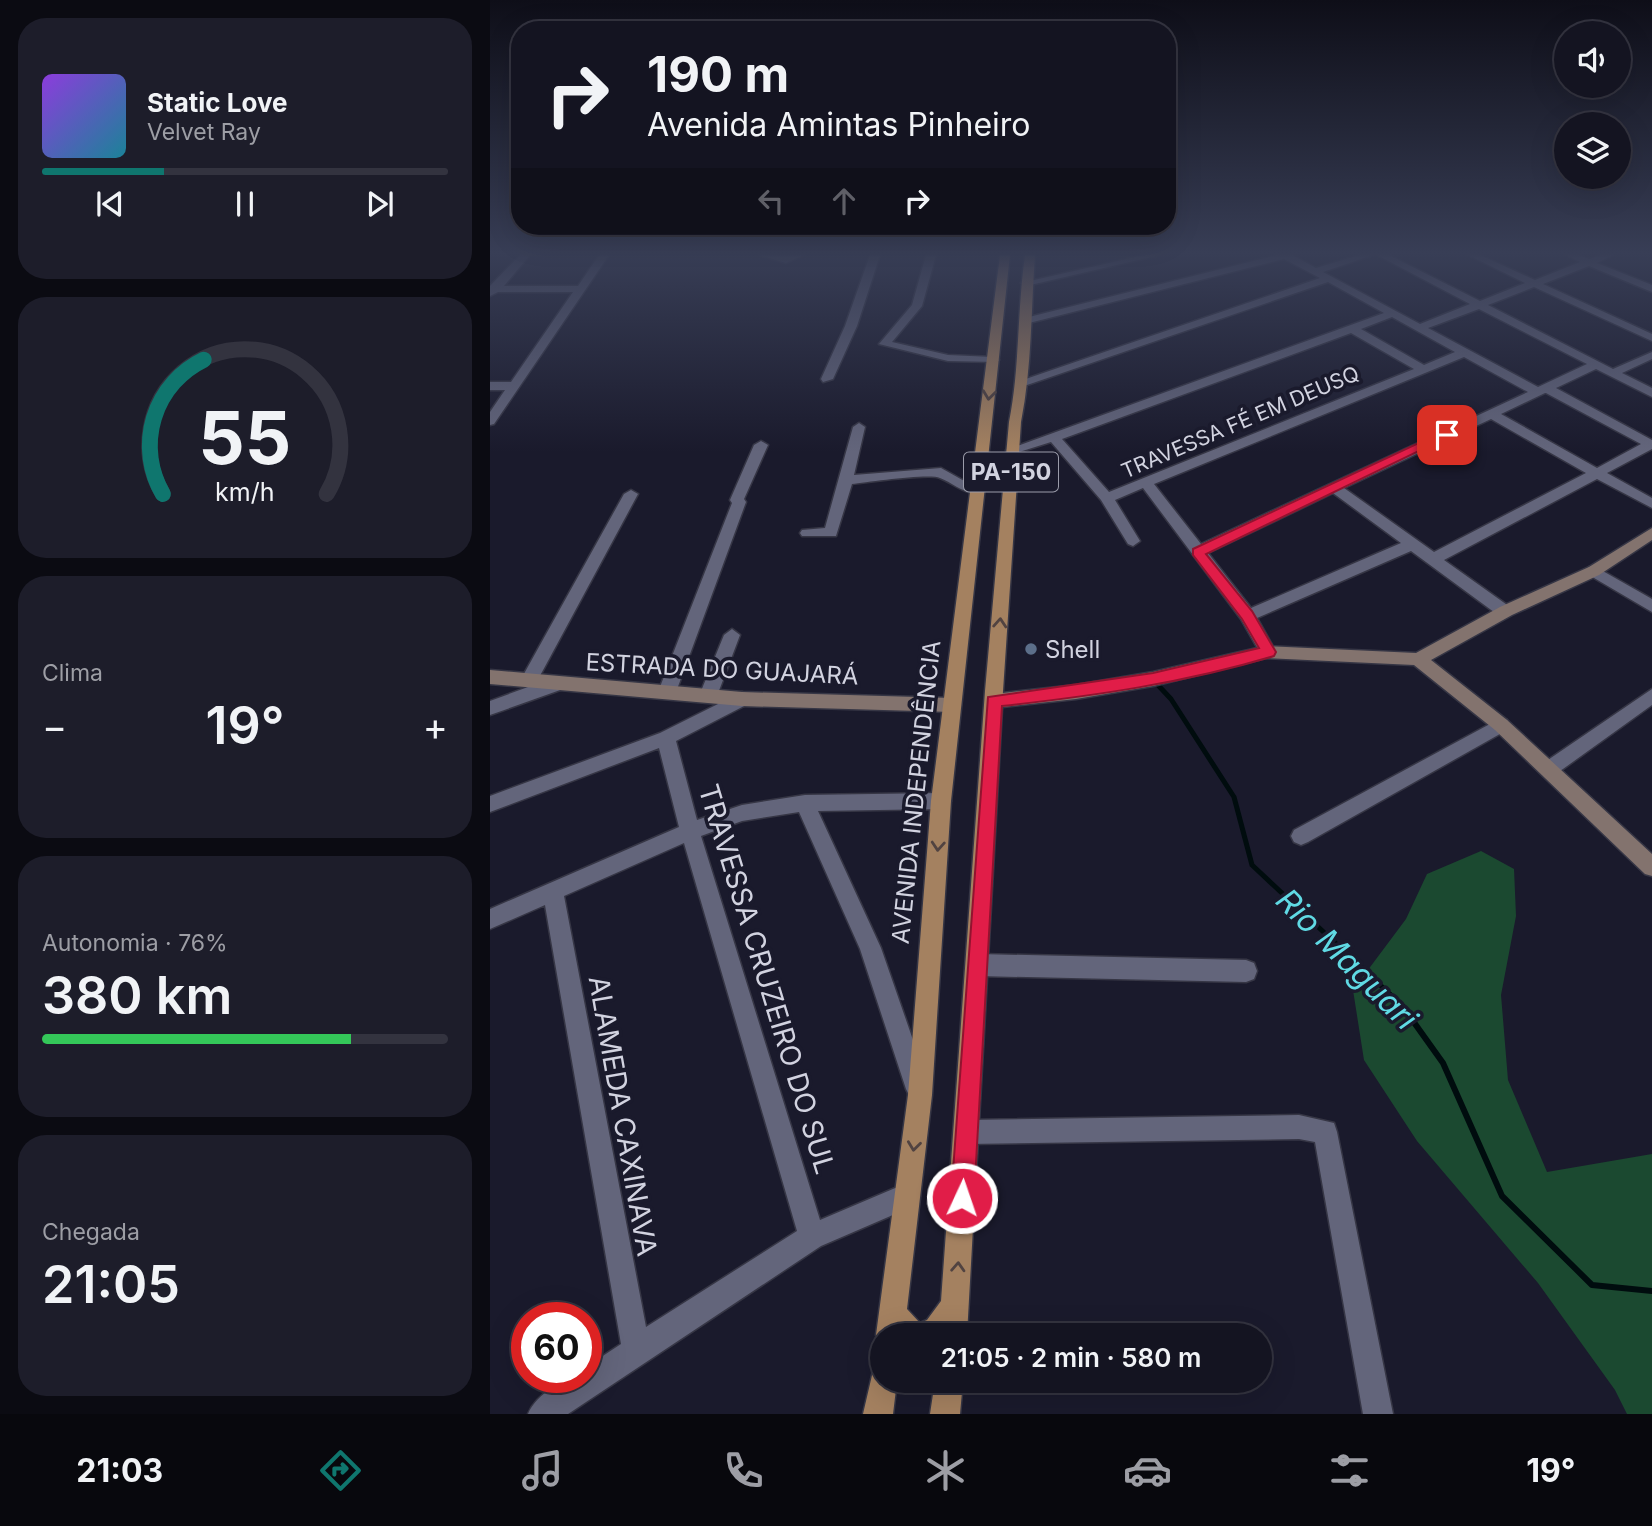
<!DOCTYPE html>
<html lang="pt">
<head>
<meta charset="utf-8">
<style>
	body { margin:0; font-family:Inter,sans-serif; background:#1d1d2a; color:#f1f3f6; height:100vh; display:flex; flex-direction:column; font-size:26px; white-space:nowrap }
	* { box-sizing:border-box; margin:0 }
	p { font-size:23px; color:#9d9ea5 }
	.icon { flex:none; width:38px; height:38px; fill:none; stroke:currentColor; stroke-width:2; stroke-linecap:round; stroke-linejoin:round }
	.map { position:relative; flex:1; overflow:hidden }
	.side { display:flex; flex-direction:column; gap:18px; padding:18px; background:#0b0b12; width:490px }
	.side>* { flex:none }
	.guide { position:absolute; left:21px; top:21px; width:665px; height:214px; border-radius:28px; box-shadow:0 7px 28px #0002,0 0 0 2px #33333f; background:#141421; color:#f1f3f6; overflow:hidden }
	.controls { position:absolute; left:1064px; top:21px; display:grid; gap:14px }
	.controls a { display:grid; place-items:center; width:77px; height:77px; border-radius:50%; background:#141421; box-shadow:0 7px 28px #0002,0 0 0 2px #33333f; font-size:35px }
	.speed { position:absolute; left:21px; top:1302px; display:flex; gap:14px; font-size:35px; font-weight:700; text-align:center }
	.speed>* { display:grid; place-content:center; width:91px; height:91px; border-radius:50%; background:#141421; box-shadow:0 7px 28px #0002,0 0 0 2px #33333f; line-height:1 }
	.speed .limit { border:10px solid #d22; background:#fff; color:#111 }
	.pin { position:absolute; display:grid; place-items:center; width:60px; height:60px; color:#fff; margin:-30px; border-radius:14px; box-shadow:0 4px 10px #0006 }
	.me { position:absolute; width:77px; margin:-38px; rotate:3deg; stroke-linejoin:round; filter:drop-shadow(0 0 5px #0008) }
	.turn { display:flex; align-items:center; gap:24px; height:147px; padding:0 21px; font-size:32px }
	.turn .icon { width:91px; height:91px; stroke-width:2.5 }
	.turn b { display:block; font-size:49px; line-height:60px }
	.lanes { display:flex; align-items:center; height:66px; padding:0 21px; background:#0003; justify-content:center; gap:35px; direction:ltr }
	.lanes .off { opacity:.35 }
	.big { font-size:52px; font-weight:600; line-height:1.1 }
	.side .widget { flex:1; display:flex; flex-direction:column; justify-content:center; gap:10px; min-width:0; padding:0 24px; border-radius:28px; background:#1d1d2a }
	.side .dial { align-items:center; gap:0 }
	.dial svg { height:182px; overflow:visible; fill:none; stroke:#33333f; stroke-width:7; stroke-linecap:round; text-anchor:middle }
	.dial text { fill:#f1f3f6; stroke:none }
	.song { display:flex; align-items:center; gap:21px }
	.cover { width:84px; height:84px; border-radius:10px; background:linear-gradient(135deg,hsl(270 70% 55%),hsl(190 70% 35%)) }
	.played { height:7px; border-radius:4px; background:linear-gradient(90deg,#0f766e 30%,#33333f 30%) }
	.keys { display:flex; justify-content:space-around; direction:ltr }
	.heat { display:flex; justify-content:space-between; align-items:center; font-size:38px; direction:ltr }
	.charge { height:10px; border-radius:5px; background:linear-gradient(90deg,#34c759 76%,#33333f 0) }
	.trip { position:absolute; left:380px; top:1323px; width:402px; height:70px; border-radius:35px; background:#141421; box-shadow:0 7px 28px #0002,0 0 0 2px #33333f; font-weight:600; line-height:70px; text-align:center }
	.tab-bar { display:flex; height:112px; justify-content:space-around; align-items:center; background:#08080d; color:#9d9ea5 }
	.tab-bar .icon { width:49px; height:49px }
	.tab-bar .active { color:#0f766e }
	.tab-bar b { font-size:32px; color:#f1f3f6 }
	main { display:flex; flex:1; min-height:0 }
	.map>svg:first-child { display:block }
	.green { fill:#1b4930 }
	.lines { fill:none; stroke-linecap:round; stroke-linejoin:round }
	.stream-far1 { stroke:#000c0e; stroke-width:5 }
	.stream { stroke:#000c0e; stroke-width:6 }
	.street-casing { stroke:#363645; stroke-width:3 }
	.secondary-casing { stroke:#363645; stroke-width:3 }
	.primary-casing { stroke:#363645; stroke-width:3 }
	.street { fill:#63657b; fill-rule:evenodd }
	.secondary { fill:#83736e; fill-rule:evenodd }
	.primary { fill:#a48160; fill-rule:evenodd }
	.oneway { stroke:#514341 }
	.route { fill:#e11d48; stroke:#92132f; stroke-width:2 }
	.service-dot { fill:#5c6f8a; stroke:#1a1a2c; stroke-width:2.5 }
	.labels { text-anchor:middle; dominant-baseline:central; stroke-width:7; stroke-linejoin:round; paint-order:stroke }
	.far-street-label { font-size:21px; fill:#d2d3e0; stroke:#1a1a2c }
	.shield { fill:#1a1a2c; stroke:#9b9caa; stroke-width:2 }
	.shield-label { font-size:23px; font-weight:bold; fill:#d2d3e0 }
	.poi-label { font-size:24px; fill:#d2d3e0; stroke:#1a1a2c; text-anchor:start }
	.street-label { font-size:24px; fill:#d2d3e0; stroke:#1a1a2c }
	.near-street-label { font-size:28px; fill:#d2d3e0; stroke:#1a1a2c }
	.near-water-label { font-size:32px; font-style:italic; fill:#60dae4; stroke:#1a1a2c }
</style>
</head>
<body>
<main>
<section class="side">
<div class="widget">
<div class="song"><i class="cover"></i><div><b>Static Love</b><p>Velvet Ray</p></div></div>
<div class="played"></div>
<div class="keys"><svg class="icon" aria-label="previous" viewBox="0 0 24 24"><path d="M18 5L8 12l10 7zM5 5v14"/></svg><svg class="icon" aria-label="pause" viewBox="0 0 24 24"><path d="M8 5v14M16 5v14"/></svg><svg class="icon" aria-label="next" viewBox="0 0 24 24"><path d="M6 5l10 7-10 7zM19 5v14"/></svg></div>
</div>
<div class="widget dial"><svg viewBox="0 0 100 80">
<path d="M14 69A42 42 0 1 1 86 69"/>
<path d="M14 69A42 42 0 0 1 32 10" stroke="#0f766e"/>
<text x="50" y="56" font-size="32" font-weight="700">55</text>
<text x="50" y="72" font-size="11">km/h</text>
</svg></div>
<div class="widget"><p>Clima</p>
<div class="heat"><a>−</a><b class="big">19°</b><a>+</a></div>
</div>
<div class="widget"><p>Autonomia · 76%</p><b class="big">380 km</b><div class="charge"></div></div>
<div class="widget"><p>Chegada</p><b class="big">21:05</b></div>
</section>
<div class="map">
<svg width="1162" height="1414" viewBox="0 0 1162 1414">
	<rect width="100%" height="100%" fill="#1a1a2c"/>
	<path class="green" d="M991,851L1024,869L1026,916L1011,995L1018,1080L1057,1172L1162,1154V1414H1137L1125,1390L1048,1283L927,1141L874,1060L863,990L916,919L937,874Z"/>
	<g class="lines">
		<path class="stream-far1" d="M666,683L681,699L744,797L762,865L903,997"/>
		<path class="stream" d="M901,996L913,1007L953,1063L1012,1196L1102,1285L1162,1291"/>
		<g class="street-casing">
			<path id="street" d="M30,255H40L14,286H88L109,255H119L4,424L0,425V412L15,390H0V382H21L83,292H8L0,296V286Z
				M269,255H314L296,263Z
				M380,255H390L367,326L343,379L333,382L331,379L355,326Z
				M436,255H446L432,306L402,342L458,355L503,357L509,360L507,362L458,361L389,344L422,305Z
				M654,255H670L536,286L531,283Z
				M787,255H802L826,268L869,255H883L833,272L930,324L980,304L887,255H899L990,301L1035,283L978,255H990L1045,280L1090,262L1076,255H1088L1099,259L1110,255H1123L1107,263L1162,285V292L1099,266L1053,284L1162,334V341L1044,287L998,305L1123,369L1162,352V359L1132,373L1162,388V397L1106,369L1066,388L1162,440V449L1117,473L1162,498V508L1107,479L954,560L1020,607L1022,611L1020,615H1008L921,551L767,618L786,652L784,656H772L751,619L653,488L625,500L650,541L643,546L638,544L611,500L561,442L523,454L516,450L894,313L838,282L537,385L527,382L830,278L794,259L535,324L530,321L531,319ZM989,309L1097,364L1048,387L938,328ZM902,317L965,352L934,365L871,329ZM861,333L924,369L619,492L572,439ZM974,357L1038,392L711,544L664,484ZM1055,393H1056L1151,444L1107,468L1011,414ZM1001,419L1096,473L944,552L854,488ZM843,493L911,543L761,608L718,553Z
				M369,423L375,427L364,475L451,468L476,482L493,485L495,488C481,501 464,483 450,478C440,473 378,482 362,484L346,536H312L310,533L312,530L335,528L363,427Z
				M271,441L278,445L254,499L256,502L186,692L183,697H171L168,692L242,503L240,500L264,445Z
				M141,490L148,494L45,685L67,677L73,679L76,684L73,689L0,715V701L38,687L30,681L134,494Z
				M1104,566L1162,599V612L1099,575L1096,571L1099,567Z
				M242,629L250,635L227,696L224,701H212L209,696L234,635Z
				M1162,689V705L1066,774L1059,777L1052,774L1050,769L1052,764Z
				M252,692L258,694L261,699L258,704L186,741L207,820L252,805L315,795L451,793L458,795L461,801L458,807L451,809L328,811L391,948L440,1089L436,1097L428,1101L420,1097L416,1089L370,949L309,812L252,821L211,836L330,1220L417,1183L426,1187L430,1196L426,1205L331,1246L78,1414H38C46,1394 75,1377 96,1377V1367L131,1344L55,905L0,929V909L189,827L169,748L0,812V796L170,733ZM194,843L307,1231L156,1327L74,896Z
				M1011,718L1017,720L1020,725L1017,730L818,842L811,845L804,842L801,836L804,830Z
				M489,954L756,960L764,963L767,971L764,979L756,982L489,976L481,973L478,965L481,957Z
				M809,1115L844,1123L847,1132L903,1414H873L825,1142L809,1139L476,1144L467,1141L464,1132L467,1123L476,1120Z"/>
		</g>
		<g class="secondary-casing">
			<path id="secondary" d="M1162,528V540L1109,575L1022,615L941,660L1017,720L1162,854V876L1155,874L1005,730L924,665L776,658L663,686L586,699L504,708L498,706L495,701L498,696L504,694L586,685L663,672L776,646L926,653L1010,607L1099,567Z
				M0,670L252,692L462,698L468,700L471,705L468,710L462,712L252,706L0,684Z"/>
		</g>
		<g class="primary-casing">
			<path id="primary" d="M510,255H520L461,801L442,1095L417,1309L430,1323L437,1320L451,1301L495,691L519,422C530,367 527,311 535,255H545C541,310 542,367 531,422L513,691L477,1335H392V1346L386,1335L418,1095L441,801Z
				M392,1367V1381H407L403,1414H373L383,1371Z
				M445,1381H473L470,1414H440Z"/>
		</g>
		<use href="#street" class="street"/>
		<use href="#secondary" class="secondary"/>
		<use href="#primary" class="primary"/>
	</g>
	<defs><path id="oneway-chevron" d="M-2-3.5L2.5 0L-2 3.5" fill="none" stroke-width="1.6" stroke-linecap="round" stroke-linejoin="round" transform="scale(1.75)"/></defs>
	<g class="oneway">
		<use href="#oneway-chevron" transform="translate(499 395) rotate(97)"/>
		<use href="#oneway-chevron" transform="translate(510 623) rotate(-86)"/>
		<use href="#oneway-chevron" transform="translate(448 846) rotate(94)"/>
		<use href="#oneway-chevron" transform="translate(424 1146) rotate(97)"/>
		<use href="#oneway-chevron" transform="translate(468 1267) rotate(-87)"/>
	</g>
	<linearGradient id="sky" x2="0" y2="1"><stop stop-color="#0e0e18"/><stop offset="0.56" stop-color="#383e56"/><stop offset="1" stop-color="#383e56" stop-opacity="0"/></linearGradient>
	<rect width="1162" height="452" fill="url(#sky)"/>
	<path class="route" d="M952,432L962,435L716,554L762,611L786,652L784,656C695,683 603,696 512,706L484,1198L481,1206L472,1209L464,1206L461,1198L498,697L663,673L769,648L752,619L703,555V549Z"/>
	<circle class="service-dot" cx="541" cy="649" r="7"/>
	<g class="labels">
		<g class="far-street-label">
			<text transform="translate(750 422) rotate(-23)">TRAVESSA FÉ EM DEUSQ</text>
		</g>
		<rect class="shield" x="474" y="452.5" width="94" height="39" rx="5"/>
		<g class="shield-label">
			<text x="521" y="472">PA-150</text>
		</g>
		<g class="poi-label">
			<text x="555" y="649">Shell</text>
		</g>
		<g class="street-label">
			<text transform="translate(232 669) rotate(3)">ESTRADA DO GUAJARÁ</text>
			<text transform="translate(426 792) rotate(-84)">AVENIDA INDEPENDÊNCIA</text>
		</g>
		<g class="near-street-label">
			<text transform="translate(277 979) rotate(73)">TRAVESSA CRUZEIRO DO SUL</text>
			<text transform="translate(133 1116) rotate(80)">ALAMEDA CAXINAVA</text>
		</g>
		<g class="near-water-label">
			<text transform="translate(857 959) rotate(45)">Rio Maguari</text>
		</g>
	</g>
</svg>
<div class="controls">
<a><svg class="icon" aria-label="sound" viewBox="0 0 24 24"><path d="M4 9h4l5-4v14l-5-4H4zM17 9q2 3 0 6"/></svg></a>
<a><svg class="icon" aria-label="layers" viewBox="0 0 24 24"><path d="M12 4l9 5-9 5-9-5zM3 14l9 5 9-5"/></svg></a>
</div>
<div class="speed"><div class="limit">60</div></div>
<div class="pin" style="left:957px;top:435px;background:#d93025"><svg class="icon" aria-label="arrive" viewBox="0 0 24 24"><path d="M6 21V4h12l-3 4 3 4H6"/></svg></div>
<svg class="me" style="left:472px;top:1198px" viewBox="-20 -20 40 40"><circle r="17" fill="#e11d48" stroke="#fff" stroke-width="3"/><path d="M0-11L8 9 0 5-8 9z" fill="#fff"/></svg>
<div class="trip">21:05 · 2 min · 580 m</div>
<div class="guide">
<div class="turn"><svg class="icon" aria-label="right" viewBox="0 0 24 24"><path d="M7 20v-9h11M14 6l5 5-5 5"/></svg><div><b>190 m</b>Avenida Amintas Pinheiro</div></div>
<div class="lanes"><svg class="icon off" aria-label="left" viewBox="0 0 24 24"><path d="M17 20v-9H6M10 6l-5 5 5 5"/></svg><svg class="icon off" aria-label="ahead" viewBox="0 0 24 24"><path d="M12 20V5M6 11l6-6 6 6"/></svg><svg class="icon" aria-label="right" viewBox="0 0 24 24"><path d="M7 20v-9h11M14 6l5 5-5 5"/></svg></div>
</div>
</div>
</main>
<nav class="tab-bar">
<b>21:03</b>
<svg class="icon active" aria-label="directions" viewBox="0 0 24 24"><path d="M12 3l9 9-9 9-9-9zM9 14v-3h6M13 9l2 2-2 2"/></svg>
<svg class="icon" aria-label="music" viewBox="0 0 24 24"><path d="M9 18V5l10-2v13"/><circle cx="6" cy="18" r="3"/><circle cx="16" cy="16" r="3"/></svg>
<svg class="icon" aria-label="phone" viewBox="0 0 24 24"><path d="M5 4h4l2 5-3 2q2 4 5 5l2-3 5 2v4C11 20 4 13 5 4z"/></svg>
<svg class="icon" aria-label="climate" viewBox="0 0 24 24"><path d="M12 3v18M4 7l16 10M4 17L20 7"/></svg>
<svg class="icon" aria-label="car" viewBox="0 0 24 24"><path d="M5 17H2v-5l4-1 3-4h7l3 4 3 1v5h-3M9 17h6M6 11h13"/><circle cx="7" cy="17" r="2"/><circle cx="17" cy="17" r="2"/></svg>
<svg class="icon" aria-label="filters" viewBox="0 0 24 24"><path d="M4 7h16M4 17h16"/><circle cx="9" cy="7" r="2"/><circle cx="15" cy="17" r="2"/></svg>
<b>19°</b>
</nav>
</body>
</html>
